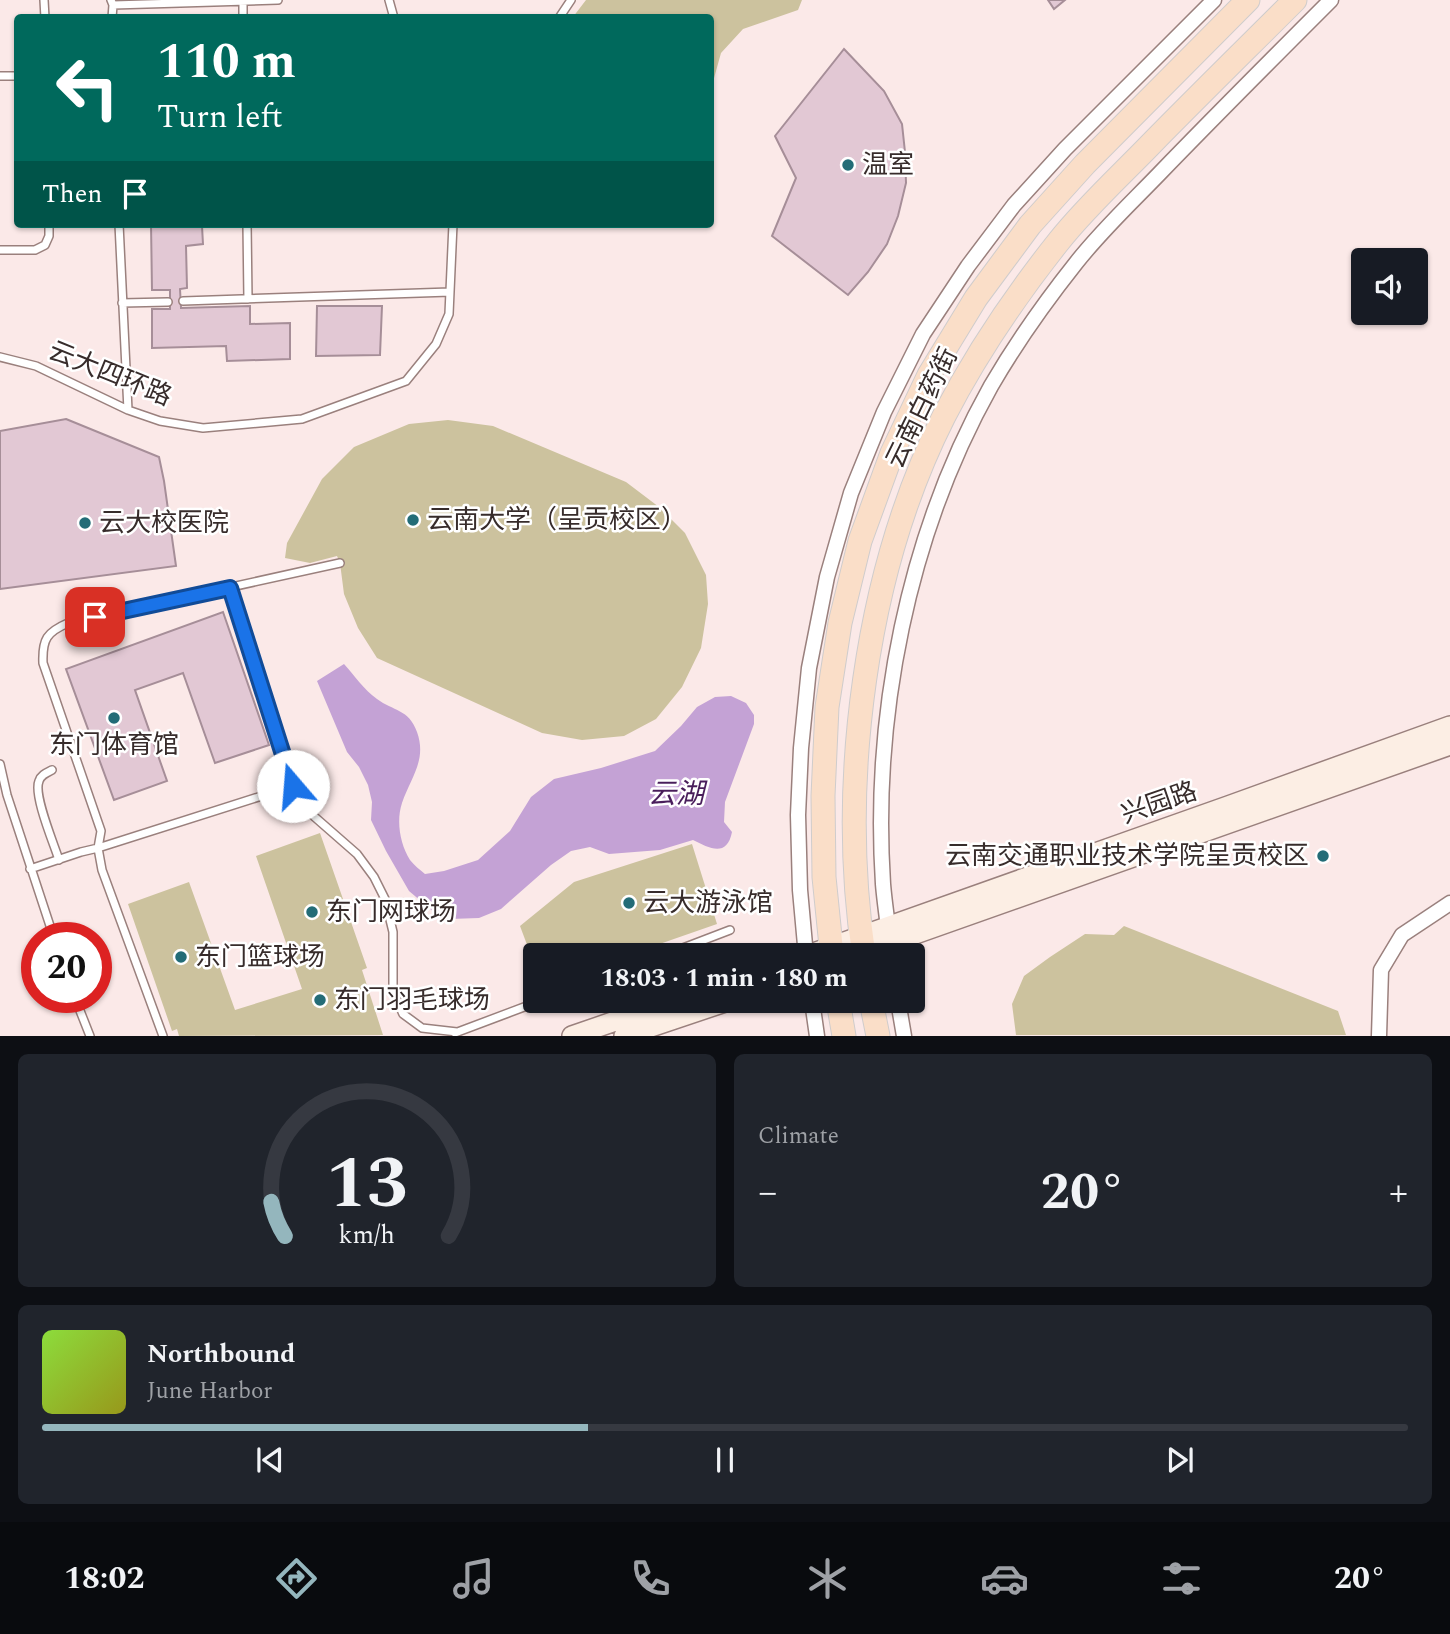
<!DOCTYPE html>
<html lang="en">
<head>
<meta charset="utf-8">
<style>
	body { margin:0; font-family:Spectral,"Noto Sans SC",serif; background:#20242c; color:#f1f3f6; height:100vh; display:flex; flex-direction:column; font-size:26px; white-space:nowrap }
	* { box-sizing:border-box; margin:0 }
	p { font-size:23px; color:#9ea1a6 }
	.icon { flex:none; width:38px; height:38px; fill:none; stroke:currentColor; stroke-width:2; stroke-linecap:round; stroke-linejoin:round }
	.map { position:relative; height:1036px; overflow:hidden }
	.details { display:flex; flex-direction:column; gap:18px; padding:18px; background:#0d0f14; flex:1 }
	.details>* { flex:none }
	.banner { position:absolute; left:14px; top:14px; width:700px; height:214px; border-radius:7px; box-shadow:0 2px 5px #0004; background:#00695c; color:#fff; overflow:hidden }
	.fabs { position:absolute; left:1351px; top:248px; display:grid; gap:14px }
	.fabs a { display:grid; place-items:center; width:77px; height:77px; border-radius:7px; background:#171b24; box-shadow:0 2px 5px #0004; font-size:35px }
	.speed { position:absolute; left:21px; top:922px; display:flex; gap:14px; font-size:35px; font-weight:700; text-align:center }
	.speed>* { display:grid; place-content:center; width:91px; height:91px; border-radius:50%; background:#171b24; box-shadow:0 2px 5px #0004; line-height:1 }
	.speed .limit { border:10px solid #d22; background:#fff; color:#111 }
	.pin { position:absolute; display:grid; place-items:center; width:60px; height:60px; color:#fff; margin:-30px; border-radius:14px; box-shadow:0 4px 10px #0006 }
	.me { position:absolute; width:77px; margin:-38px; rotate:342deg; stroke-linejoin:round; filter:drop-shadow(0 0 5px #0008) }
	.turn { display:flex; align-items:center; gap:24px; height:147px; padding:0 28px; font-size:32px }
	.turn .icon { width:91px; height:91px; stroke-width:2.5 }
	.turn b { display:block; font-size:49px; line-height:60px }
	.then { display:flex; align-items:center; height:66px; padding:0 28px; background:#0003; gap:14px; font-size:26px }
	.big { font-size:52px; font-weight:700; line-height:1.1 }
	.details .widget { flex:1; display:flex; flex-direction:column; justify-content:center; gap:10px; min-width:0; padding:0 24px; border-radius:10px; background:#20242c }
	.details .dial { align-items:center; gap:0 }
	.dial svg { height:182px; overflow:visible; fill:none; stroke:#363941; stroke-width:7; stroke-linecap:round; text-anchor:middle }
	.dial text { fill:#f1f3f6; stroke:none }
	.song { display:flex; align-items:center; gap:21px }
	.cover { width:84px; height:84px; border-radius:10px; background:linear-gradient(135deg,hsl(90 70% 55%),hsl(60 70% 35%)) }
	.played { height:7px; border-radius:4px; background:linear-gradient(90deg,#94b6bd 40%,#363941 40%) }
	.keys { display:flex; justify-content:space-around; direction:ltr }
	.heat { display:flex; justify-content:space-between; align-items:center; font-size:38px; direction:ltr }
	.details .tiles { flex:1; display:grid; gap:18px; grid-template-columns:1fr 1fr }
	.widget:last-child { grid-column:span 2 }
	.trip { position:absolute; left:523px; top:943px; width:402px; height:70px; border-radius:7px; background:#171b24; box-shadow:0 2px 5px #0004; font-weight:700; line-height:70px; text-align:center }
	.tab-bar { display:flex; height:112px; justify-content:space-around; align-items:center; background:#090b0e; color:#9ea1a6 }
	.tab-bar .icon { width:49px; height:49px }
	.tab-bar .on { color:#94b6bd }
	.tab-bar b { font-size:32px; color:#f1f3f6 }
	.map>svg:first-child { display:block }
	.green { fill:#ccc29e }
	.water { fill:#c4a2d5 }
	.building { fill:#e2c8d4; stroke:#a68e98; stroke-width:2 }
	.lines { fill:none; stroke-linecap:round; stroke-linejoin:round }
	.service-casing { stroke:#9a807d; stroke-width:10 }
	.minor-casing { stroke:#9a807d; stroke-width:17 }
	.secondary-casing { stroke:#9a807d; stroke-width:22 }
	.primary-casing { stroke:#cfcccc; stroke-width:25 }
	.service { stroke:#fff; stroke-width:7 }
	.minor { stroke:#fff; stroke-width:14 }
	.secondary { stroke:#fceee4; stroke-width:19 }
	.primary { stroke:#fadec8; stroke-width:23 }
	.route-casing { stroke:#114b97; stroke-width:18 }
	.route { stroke:#1a73e8; stroke-width:12 }
	.poi-dot { fill:#236c77; stroke:#fff; stroke-width:2.5 }
	.labels { text-anchor:middle; dominant-baseline:central; stroke-width:5; stroke-linejoin:round; paint-order:stroke }
	.poi-label { font-size:26px; fill:#372c2b; stroke:#fff; text-anchor:start }
	.street-label { font-size:26px; fill:#372c2b; stroke:#fff }
	.water-label { font-size:28px; font-style:italic; fill:#491e5b; stroke:#fff }
</style>
</head>
<body>
<div class="map">
<svg width="1450" height="1036" viewBox="0 0 1450 1036">
	<rect width="100%" height="100%" fill="#fbe9e8"/>
	<path class="green" d="M586,0H802L798,10L743,29L721,53L711,89L710,18L573,17Z
		M448,420L493,426L626,482L659,507L685,533L706,575L708,604L701,648L682,687L656,719L624,736L582,740L542,733L377,658L358,628L344,594L340,563L337,556L310,563L285,558L287,543L322,479L354,447L409,424Z
		M320,833L367,968L362,970L383,1035L179,1036L177,1029L172,1031L128,904L189,882L235,1010L302,989L256,856Z
		M692,844L717,924L628,955L536,956L535,966L520,926L574,882Z
		M1124,926L1338,1011L1346,1035H1016L1012,1004L1024,976L1050,957L1085,934L1114,935Z"/>
	<path class="water" d="M344,664C354,675 364,690 377,699C393,711 409,709 417,732C427,760 411,777 402,803C396,821 400,844 410,860C414,865 420,870 425,874L444,871L478,860L510,831L531,797L554,779L601,768L655,751L681,726L697,707L715,697L731,696L746,703L754,715V724L725,802L724,822L732,832C727,858 709,848 693,840L660,850L609,854L590,847L571,851L551,865L501,909L479,918L450,919L435,913L409,891L386,851L371,820L372,802L368,785L359,767L347,752L317,681Z"/>
	<path class="building" d="M1048,0H1065L1054,9Z
		M844,49L884,91L902,124L905,152L906,183L898,216L887,244L868,272L848,295L772,236L796,178L775,136Z
		M151,224H226V226H202L203,244L186,246L187,288L180,289L181,308L250,306V324L290,323V359L227,361L226,346L152,348V309H170V290H152Z
		M317,306H382L380,355L316,356Z
		M66,419L159,457L164,481L176,566L0,589V431Z
		M223,612L269,745L215,763L183,673L135,690L167,781L114,800L66,669Z"/>
	<g class="lines">
		<g class="service-casing">
			<path id="service" d="M44,0L45,18
				M111,0L113,5L112,18
				M389,0L394,18
				M243,1V18
				M113,5L278,0
				M559,18L571,0
				M0,76H18
				M119,224L128,410
				M247,224L248,299
				M0,250H35L45,245L49,236V224
				M183,301L450,292
				M122,303L168,302
				M0,357L36,366L128,410L160,421L203,428L302,419L406,381L436,344L449,314L453,224
				M230,588L293,786L98,848L101,831L43,663C42,639 47,632 68,623L340,563
				M0,764L7,795L54,938
				M52,770C46,773 41,775 39,781C33,795 54,844 59,860
				M293,786L309,812L357,854L374,877L385,899L393,932V991L403,1014L422,1028L457,1032
				M30,869L81,852L98,848L102,870L163,1036
				M662,956L730,930
				M75,998L90,1036
				M455,1033L540,1001"/>
		</g>
		<g class="minor-casing">
			<path id="minor" d="M806,956L800,890L798,815L801,748L809,668L827,577L851,493L884,412L923,334L968,266L1014,205L1065,149L1214,0
				M892,956C889,932 885,908 883,884C872,716 908,534 991,386C1016,343 1045,302 1076,263C1101,231 1131,203 1159,174C1216,115 1273,58 1331,0
				M812,1001L817,1036
				M898,1001L904,1036
				M1379,1036L1381,970L1402,935L1450,903"/>
		</g>
		<g class="secondary-casing">
			<path id="secondary" d="M805,956L1228,806L1450,726
				M853,956L1450,745
				M572,1036L673,1001
				M624,1036L728,1001"/>
		</g>
		<g class="primary-casing">
			<path id="primary" d="M832,956L824,877L823,796L827,707L840,623L860,541L892,453L929,375L976,298L1030,225L1085,164L1248,0
				M864,956C838,783 865,572 944,416C976,354 1016,295 1059,241C1086,207 1120,176 1150,145C1198,96 1247,48 1295,0
				M838,1001L844,1036
				M871,1001L878,1036"/>
		</g>
		<use href="#service" class="service"/>
		<use href="#minor" class="minor"/>
		<use href="#secondary" class="secondary"/>
		<use href="#primary" class="primary"/>
	</g>
	<g class="lines">
		<g class="route-casing">
			<path id="route" d="M95,617L230,588L293,786"/>
		</g>
		<use href="#route" class="route"/>
	</g>
	<g class="poi-dot">
		<circle cx="848" cy="165" r="7"/>
		<circle cx="413" cy="520" r="7"/>
		<circle cx="85" cy="523" r="7"/>
		<circle cx="114" cy="718" r="7"/>
		<circle cx="1323" cy="856" r="7"/>
		<circle cx="629" cy="903" r="7"/>
		<circle cx="312" cy="912" r="7"/>
		<circle cx="181" cy="957" r="7"/>
		<circle cx="320" cy="1000" r="7"/>
	</g>
	<g class="labels">
		<g class="poi-label">
			<text x="862" y="165">温室</text>
			<text x="427" y="520">云南大学（呈贡校区）</text>
			<text x="99" y="523">云大校医院</text>
			<text x="114" y="745" text-anchor="middle">东门体育馆</text>
			<text x="1309" y="856" text-anchor="end">云南交通职业技术学院呈贡校区</text>
			<text x="643" y="903">云大游泳馆</text>
			<text x="326" y="912">东门网球场</text>
			<text x="195" y="957">东门篮球场</text>
			<text x="334" y="1000">东门羽毛球场</text>
		</g>
		<g class="street-label">
			<text transform="translate(110 374) rotate(22)">云大四环路</text>
			<text transform="translate(922 408) rotate(-64)">云南白药街</text>
			<text transform="translate(1159 803) rotate(-19)">兴园路</text>
		</g>
		<g class="water-label">
			<text x="676" y="794">云湖</text>
		</g>
	</g>
</svg>
<div class="fabs">
<a><svg class="icon" aria-label="sound" viewBox="0 0 24 24"><path d="M4 9h4l5-4v14l-5-4H4zM17 9q2 3 0 6"/></svg></a>
</div>
<div class="speed"><div class="limit">20</div></div>
<div class="pin" style="left:95px;top:617px;background:#d93025"><svg class="icon" aria-label="arrive" viewBox="0 0 24 24"><path d="M6 21V4h12l-3 4 3 4H6"/></svg></div>
<svg class="me" style="left:293px;top:786px" viewBox="-20 -20 40 40"><circle r="19" fill="#fff"/><path d="M0-13L10 11 0 6-10 11z" fill="#1a73e8"/></svg>
<div class="trip">18:03 · 1 min · 180 m</div>
<div class="banner">
<div class="turn"><svg class="icon" aria-label="left" viewBox="0 0 24 24"><path d="M17 20v-9H6M10 6l-5 5 5 5"/></svg><div><b>110 m</b>Turn left</div></div>
<div class="then">Then<svg class="icon" aria-label="arrive" viewBox="0 0 24 24"><path d="M6 21V4h12l-3 4 3 4H6"/></svg></div>
</div>
</div>
<section class="details">
<div class="tiles">
<div class="widget dial"><svg viewBox="0 0 100 80">
<path d="M14 69A42 42 0 1 1 86 69"/>
<path d="M14 69A42 42 0 0 1 8 54" stroke="#94b6bd"/>
<text x="50" y="56" font-size="32" font-weight="700">13</text>
<text x="50" y="72" font-size="11">km/h</text>
</svg></div>
<div class="widget"><p>Climate</p>
<div class="heat"><a>−</a><b class="big">20°</b><a>+</a></div>
</div>
<div class="widget">
<div class="song"><i class="cover"></i><div><b>Northbound</b><p>June Harbor</p></div></div>
<div class="played"></div>
<div class="keys"><svg class="icon" aria-label="previous" viewBox="0 0 24 24"><path d="M18 5L8 12l10 7zM5 5v14"/></svg><svg class="icon" aria-label="pause" viewBox="0 0 24 24"><path d="M8 5v14M16 5v14"/></svg><svg class="icon" aria-label="next" viewBox="0 0 24 24"><path d="M6 5l10 7-10 7zM19 5v14"/></svg></div>
</div>
</div>
</section>
<nav class="tab-bar">
<b>18:02</b>
<svg class="icon on" aria-label="directions" viewBox="0 0 24 24"><path d="M12 3l9 9-9 9-9-9zM9 14v-3h6M13 9l2 2-2 2"/></svg>
<svg class="icon" aria-label="music" viewBox="0 0 24 24"><path d="M9 18V5l10-2v13"/><circle cx="6" cy="18" r="3"/><circle cx="16" cy="16" r="3"/></svg>
<svg class="icon" aria-label="phone" viewBox="0 0 24 24"><path d="M5 4h4l2 5-3 2q2 4 5 5l2-3 5 2v4C11 20 4 13 5 4z"/></svg>
<svg class="icon" aria-label="climate" viewBox="0 0 24 24"><path d="M12 3v18M4 7l16 10M4 17L20 7"/></svg>
<svg class="icon" aria-label="car" viewBox="0 0 24 24"><path d="M5 17H2v-5l4-1 3-4h7l3 4 3 1v5h-3M9 17h6M6 11h13"/><circle cx="7" cy="17" r="2"/><circle cx="17" cy="17" r="2"/></svg>
<svg class="icon" aria-label="filters" viewBox="0 0 24 24"><path d="M4 7h16M4 17h16"/><circle cx="9" cy="7" r="2"/><circle cx="15" cy="17" r="2"/></svg>
<b>20°</b>
</nav>
</body>
</html>
